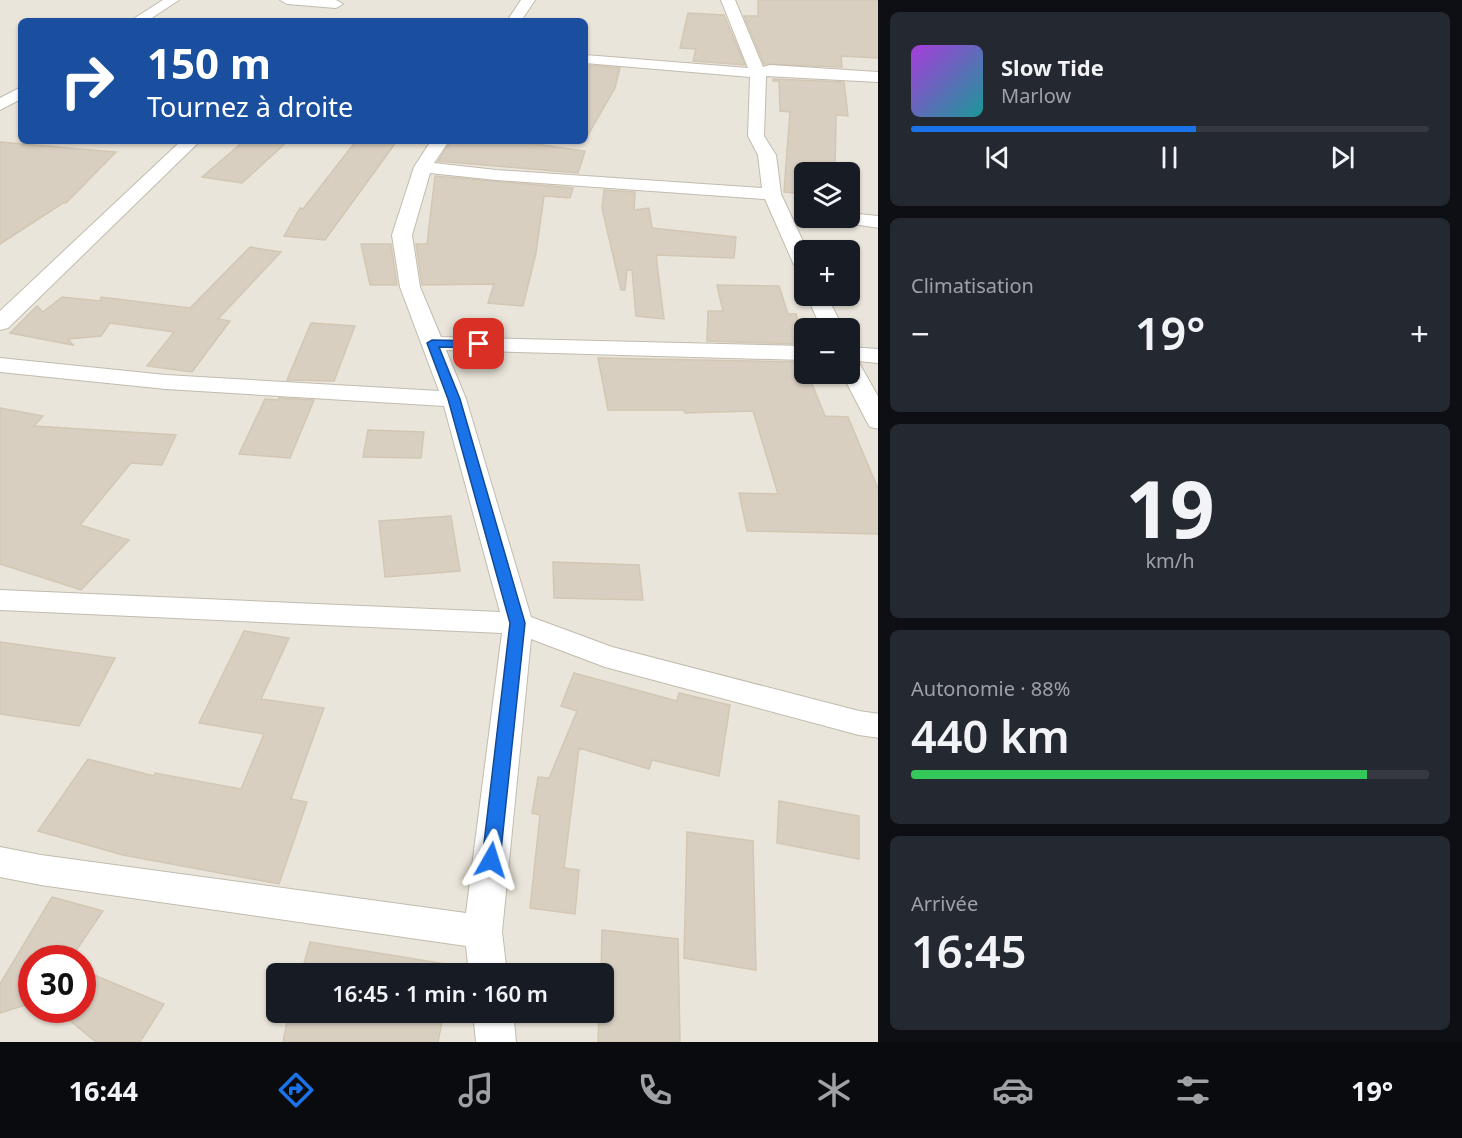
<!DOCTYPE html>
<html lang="fr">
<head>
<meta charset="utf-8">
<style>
	body { margin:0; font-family:"Noto Sans",sans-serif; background:#242831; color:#f1f3f6; height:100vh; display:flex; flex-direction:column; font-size:22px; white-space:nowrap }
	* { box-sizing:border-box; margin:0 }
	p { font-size:20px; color:#9ea1a6 }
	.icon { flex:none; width:33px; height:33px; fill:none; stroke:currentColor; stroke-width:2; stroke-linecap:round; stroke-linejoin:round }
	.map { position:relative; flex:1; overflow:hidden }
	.side { display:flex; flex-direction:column; gap:12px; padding:12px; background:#0d0f14; width:584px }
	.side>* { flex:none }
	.top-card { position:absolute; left:18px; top:18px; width:570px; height:126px; border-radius:9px; box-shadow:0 2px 4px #0004; background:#1a4fa0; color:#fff; overflow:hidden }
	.fabs { position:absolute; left:794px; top:162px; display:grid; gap:12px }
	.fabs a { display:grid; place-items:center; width:66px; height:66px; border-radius:9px; background:#171b24; box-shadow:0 2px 4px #0004; font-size:30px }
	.speed { position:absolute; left:18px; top:945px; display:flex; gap:12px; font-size:30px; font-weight:700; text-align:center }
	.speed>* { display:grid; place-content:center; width:78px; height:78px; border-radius:50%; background:#171b24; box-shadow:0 2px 4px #0004; line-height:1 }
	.speed .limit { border:9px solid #d22; background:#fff; color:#111 }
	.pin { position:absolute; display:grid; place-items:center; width:51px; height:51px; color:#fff; margin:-26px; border-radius:12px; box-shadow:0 3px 9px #0006 }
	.me { position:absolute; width:66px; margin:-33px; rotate:6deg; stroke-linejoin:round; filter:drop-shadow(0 0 4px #0008) }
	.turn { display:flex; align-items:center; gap:21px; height:126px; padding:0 30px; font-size:27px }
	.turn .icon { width:78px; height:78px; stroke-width:2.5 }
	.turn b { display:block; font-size:42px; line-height:51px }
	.big { font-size:45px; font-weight:600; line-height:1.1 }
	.side .tile { flex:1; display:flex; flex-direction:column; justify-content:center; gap:9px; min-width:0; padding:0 21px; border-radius:9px; background:#242831 }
	.side .dial { align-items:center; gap:0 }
	.dial b { font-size:78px; line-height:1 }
	.song { display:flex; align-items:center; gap:18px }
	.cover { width:72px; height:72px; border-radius:9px; background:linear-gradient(135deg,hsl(280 70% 55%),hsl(180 70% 35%)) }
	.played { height:6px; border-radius:3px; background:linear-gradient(90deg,#1a73e8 55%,#363941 55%) }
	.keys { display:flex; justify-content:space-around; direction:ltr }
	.heat { display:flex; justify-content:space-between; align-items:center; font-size:33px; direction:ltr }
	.charge { height:9px; border-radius:4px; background:linear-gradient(90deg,#34c759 88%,#363941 0) }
	.trip { position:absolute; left:266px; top:963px; width:348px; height:60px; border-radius:9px; background:#171b24; box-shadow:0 2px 4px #0004; font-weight:600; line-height:60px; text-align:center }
	.dock { display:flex; height:96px; justify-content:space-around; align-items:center; background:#090b0e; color:#9ea1a6 }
	.dock .icon { width:42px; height:42px }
	.dock .selected { color:#1a73e8 }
	.dock b { font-size:27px; color:#f1f3f6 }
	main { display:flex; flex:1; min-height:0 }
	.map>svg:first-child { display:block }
	.residential { fill:#eae5da; fill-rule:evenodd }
	.building { fill:#d8cfc1; stroke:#d3c7b4; stroke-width:1.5 }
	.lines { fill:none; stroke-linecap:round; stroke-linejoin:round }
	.minor-casing { stroke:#c2bbae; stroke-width:2 }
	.minor { fill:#fff; fill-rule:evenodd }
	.route { fill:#1a73e8; stroke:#114b97; stroke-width:1.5 }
</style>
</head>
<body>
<main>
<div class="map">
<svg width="879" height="1042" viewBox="0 0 879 1042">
	<rect width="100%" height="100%" fill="#f6f3ec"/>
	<path class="residential" d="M0,0H878V1042H0ZM21,21H585V141H21ZM804,172H849V218H804ZM804,250H849V296H804ZM804,328H849V374H804ZM32,958H82V1010H32ZM276,974H603V1012H276Z"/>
	<path class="building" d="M758,0H879V58L841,56L842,67L764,64L744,16H758Z
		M688,13L724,15L745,65L693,61L696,49L680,48Z
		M585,65L620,68L615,88L585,140Z
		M773,79L844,82L848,116L836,115L835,172H804V194L784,192L790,112L780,111L779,81H773Z
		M244,141H288L242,183L202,177Z
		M356,141H397L325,240L284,236L300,208L303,209Z
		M451,141H515L585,151L578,173L438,161Z
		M0,142L116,152L66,203H63L0,244Z
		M435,176L573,188L570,198L544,196L536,253L523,306L488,303L494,284L422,285L416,244H427Z
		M604,190L635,192L634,210L649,208L652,228L736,237L734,258L656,255L664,319L636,316L632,270H627L625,290H621L602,208Z
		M361,244H391L397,285H370Z
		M250,247L281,252L218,319L230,321L192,372L147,366L174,332L110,323L101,336L68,339L73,345L10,333L37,306L43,312L62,297L100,301L101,297L190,308Z
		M717,285L779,286L788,314H796L803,340H795L797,344L707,341L708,311H723Z
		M311,323L355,326L334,381L287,380Z
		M598,358L804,362V374H808L825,416L848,417L879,491V534L747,531L739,493L778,494L753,411L685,413L684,410H608Z
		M279,398L314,400L290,458L239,454L265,399L278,400Z
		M0,408L43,416L34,426L176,435L162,465L131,463L80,525L129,540L81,590L0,564Z
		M368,430L424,432L421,458L363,457Z
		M451,516L460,571L385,577L379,521Z
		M553,562L639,565L643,600L554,598Z
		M244,631L289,638L261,699L324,708L291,799L307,802L279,884L123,855L38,831L88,759L154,776L155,773L241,789L264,734L199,723Z
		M0,642L115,658L79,726L0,714Z
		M574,673L677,701L679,693L730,705L719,776L652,760L649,769L579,748L564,868L579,870L575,914L530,908L540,815L532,813L538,777L549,778L577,711L561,706Z
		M779,801L859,816V859L777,843Z
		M687,832L753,841L756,970L684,958Z
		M52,897L103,911L71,958H32V1003L0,1013V984Z
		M602,930L678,939L680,1042H598L599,1012H603V974H601Z
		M310,942L453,965L451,974H301Z
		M82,970L164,1004L140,1042H96L57,1010H82Z
		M289,1012H444L438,1042H283Z"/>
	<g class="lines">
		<g class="minor-casing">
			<path id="minor" d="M163,0H179L147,21H130Z
				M280,0H336L343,4L336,8L287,4Z
				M521,0H535L521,21H507Z
				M721,0H735L763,67L770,65L879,72V82L766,76L764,136L776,155L781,194L807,250H804V271L797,269L794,265L765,199L496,180L430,173L412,235L420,287L441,337L804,346V360L446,350L466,399L531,617L612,647L859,711L879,714V738L859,735L605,667L531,639L502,932L507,974H469L466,946L41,885L0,877V847L41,855L466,913L502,633L0,610V590L500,612L444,406L166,389L0,372V358L166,375L439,391L400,287L392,235L414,167L431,141H449L434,163L496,170L762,188L758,155L748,136L750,77L585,63V55L748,68Z
				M21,87V99L0,110V98Z
				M181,141H200L8,328L0,330V311Z
				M849,213L879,216V228L840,222L838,218H849Z
				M807,296H827L843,328H821Z
				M849,347L879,349V363L858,361L879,398V429L870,427L867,422L842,374H849Z
				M473,1012H513L516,1042H476Z"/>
		</g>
		<use href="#minor" class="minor"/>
	</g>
	<path class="route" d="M432,340L479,341L484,344L479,348L439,347L460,399L525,623L500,860L498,866L491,868L485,866L482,860L510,623L448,399L427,343Z"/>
</svg>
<div class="fabs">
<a><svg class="icon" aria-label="layers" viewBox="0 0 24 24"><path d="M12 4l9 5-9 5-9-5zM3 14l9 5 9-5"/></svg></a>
<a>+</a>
<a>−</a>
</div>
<div class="speed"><div class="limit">30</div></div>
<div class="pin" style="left:479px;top:344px;background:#d93025"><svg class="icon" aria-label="arrive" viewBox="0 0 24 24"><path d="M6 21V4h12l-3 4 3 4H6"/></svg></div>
<svg class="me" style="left:491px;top:860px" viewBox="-20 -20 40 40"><path d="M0-17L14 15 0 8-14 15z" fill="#1a73e8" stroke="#fff" stroke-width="4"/></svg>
<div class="trip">16:45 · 1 min · 160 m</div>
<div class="top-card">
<div class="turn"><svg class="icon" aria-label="right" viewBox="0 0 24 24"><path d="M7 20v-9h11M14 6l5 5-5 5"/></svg><div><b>150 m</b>Tournez à droite</div></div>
</div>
</div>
<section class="side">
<div class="tile">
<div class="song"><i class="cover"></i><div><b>Slow Tide</b><p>Marlow</p></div></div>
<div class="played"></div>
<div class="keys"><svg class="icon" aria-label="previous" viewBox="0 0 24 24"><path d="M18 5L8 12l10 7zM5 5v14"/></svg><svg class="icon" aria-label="pause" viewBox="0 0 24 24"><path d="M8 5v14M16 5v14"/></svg><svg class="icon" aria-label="next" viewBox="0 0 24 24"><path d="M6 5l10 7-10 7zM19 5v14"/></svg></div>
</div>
<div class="tile"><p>Climatisation</p>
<div class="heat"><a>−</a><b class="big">19°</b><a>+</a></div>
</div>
<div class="tile dial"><b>19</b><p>km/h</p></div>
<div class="tile"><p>Autonomie · 88%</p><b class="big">440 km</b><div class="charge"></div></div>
<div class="tile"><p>Arrivée</p><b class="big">16:45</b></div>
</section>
</main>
<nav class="dock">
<b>16:44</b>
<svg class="icon selected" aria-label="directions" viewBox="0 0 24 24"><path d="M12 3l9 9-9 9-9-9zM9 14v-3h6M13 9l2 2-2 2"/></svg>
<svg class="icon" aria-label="music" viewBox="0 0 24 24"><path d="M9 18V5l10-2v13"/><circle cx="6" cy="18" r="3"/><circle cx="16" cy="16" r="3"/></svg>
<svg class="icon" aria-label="phone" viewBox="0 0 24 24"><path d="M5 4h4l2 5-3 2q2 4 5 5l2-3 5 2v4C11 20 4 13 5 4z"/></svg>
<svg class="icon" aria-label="climate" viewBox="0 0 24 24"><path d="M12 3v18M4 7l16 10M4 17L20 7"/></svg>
<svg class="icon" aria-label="car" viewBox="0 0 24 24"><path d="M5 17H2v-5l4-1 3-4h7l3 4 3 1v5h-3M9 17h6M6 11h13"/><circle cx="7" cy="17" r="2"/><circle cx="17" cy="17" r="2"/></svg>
<svg class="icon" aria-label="filters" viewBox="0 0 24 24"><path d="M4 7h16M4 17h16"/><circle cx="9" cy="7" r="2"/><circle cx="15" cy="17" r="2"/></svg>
<b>19°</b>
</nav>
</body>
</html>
